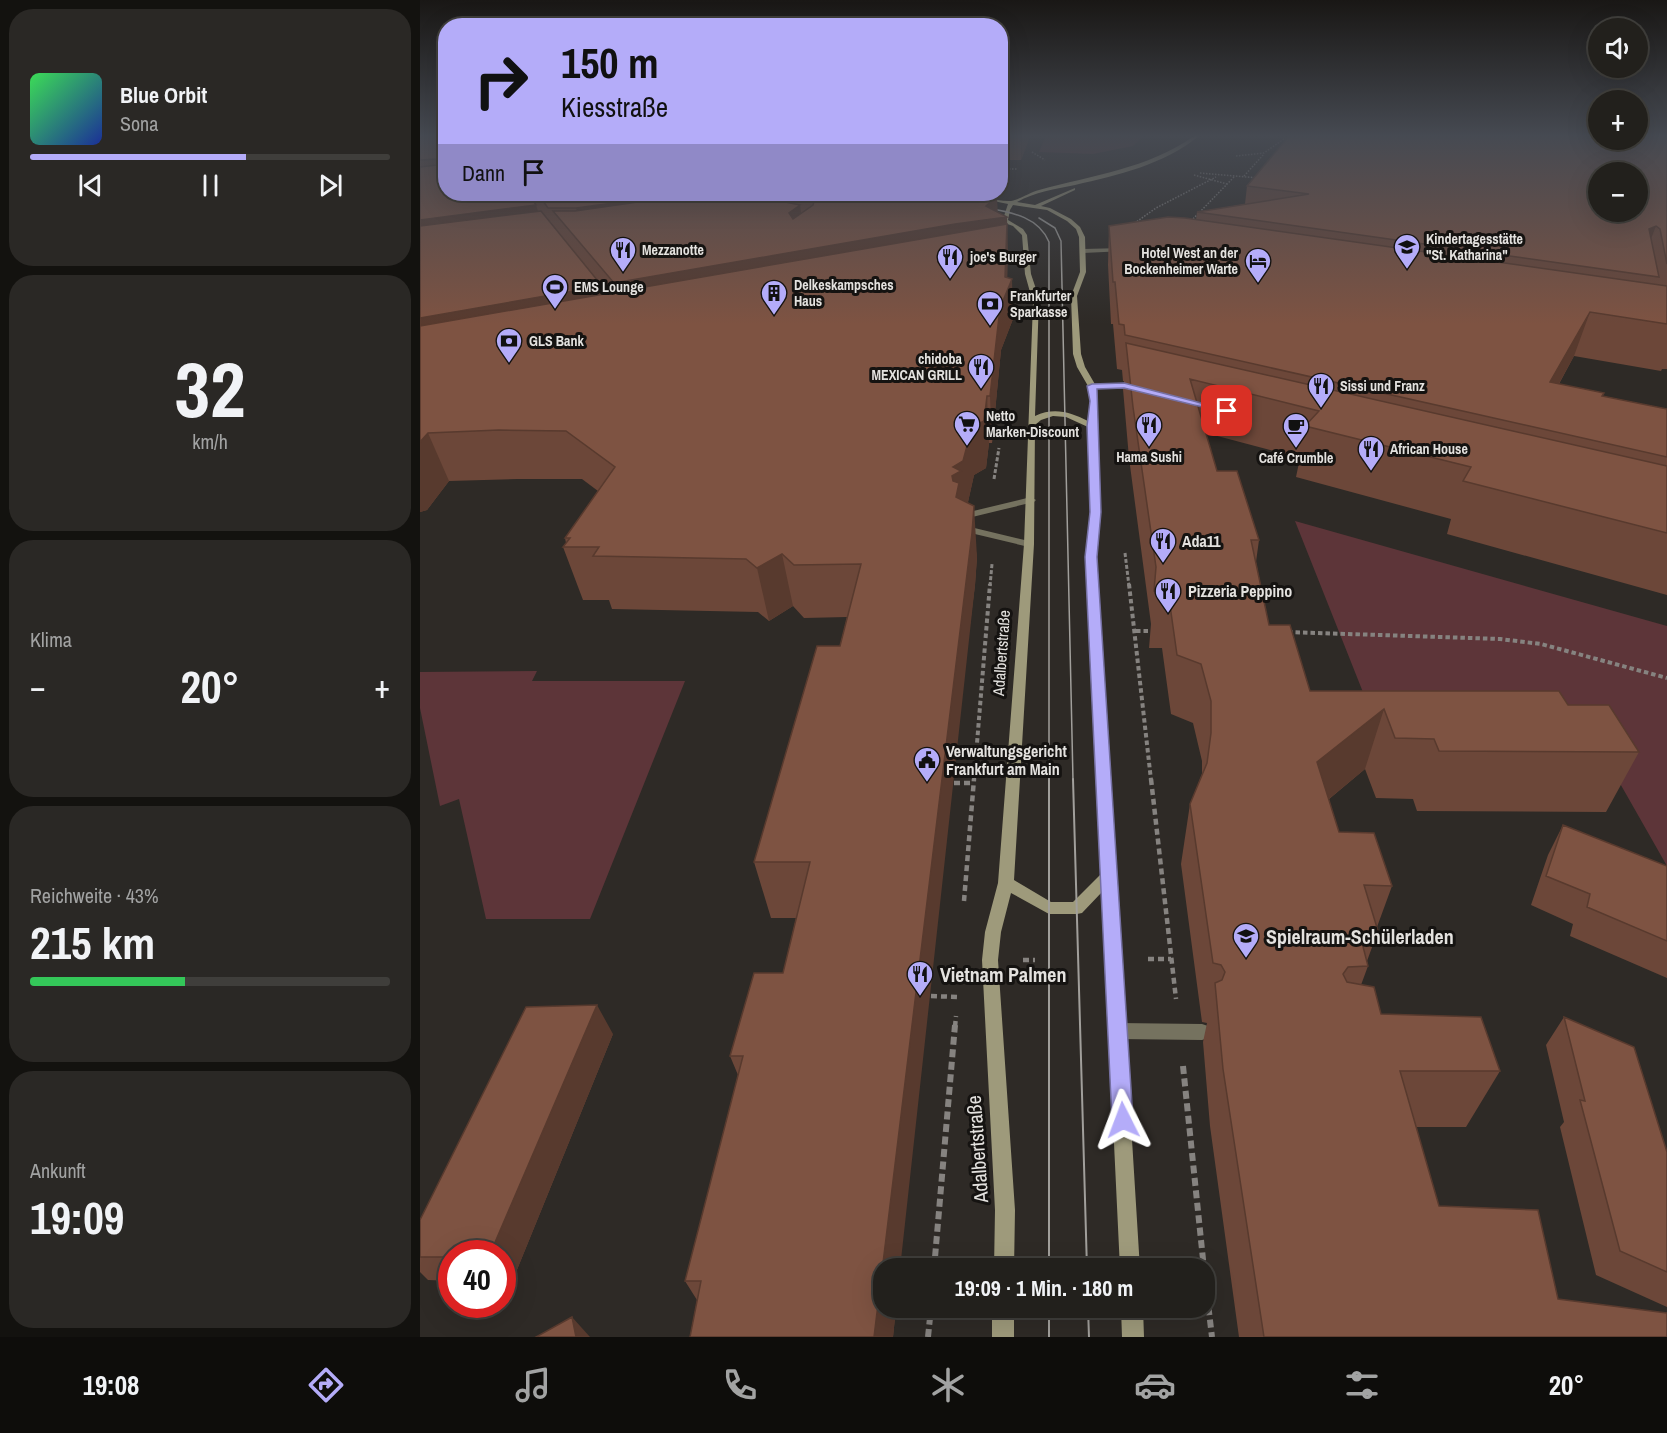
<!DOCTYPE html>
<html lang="de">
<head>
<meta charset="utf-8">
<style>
	body { margin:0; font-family:"Archivo Narrow",sans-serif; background:#2a2825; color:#f1f3f6; height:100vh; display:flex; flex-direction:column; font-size:22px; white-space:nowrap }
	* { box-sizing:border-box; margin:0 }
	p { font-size:20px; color:#a2a3a3 }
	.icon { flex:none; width:33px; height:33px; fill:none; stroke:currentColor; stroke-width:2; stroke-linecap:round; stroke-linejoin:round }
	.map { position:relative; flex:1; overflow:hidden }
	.details { display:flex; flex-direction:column; gap:9px; padding:9px; background:#13120f; width:420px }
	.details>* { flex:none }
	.top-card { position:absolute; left:18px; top:18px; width:570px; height:183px; border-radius:24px; box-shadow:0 6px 24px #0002,0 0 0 2px #3f3e3b; background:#b4acf9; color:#111; overflow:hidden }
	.fabs { position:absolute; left:1168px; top:18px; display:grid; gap:12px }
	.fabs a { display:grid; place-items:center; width:60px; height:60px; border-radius:50%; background:#22201c; box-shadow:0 6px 24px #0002,0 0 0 2px #3f3e3b; font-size:30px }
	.speed { position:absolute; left:18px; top:1240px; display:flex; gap:12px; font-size:30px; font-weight:700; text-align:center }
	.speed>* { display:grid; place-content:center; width:78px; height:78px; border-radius:50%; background:#22201c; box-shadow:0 6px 24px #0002,0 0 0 2px #3f3e3b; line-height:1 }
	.speed .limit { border:9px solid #d22; background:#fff; color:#111 }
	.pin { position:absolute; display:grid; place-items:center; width:51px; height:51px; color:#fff; margin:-26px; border-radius:12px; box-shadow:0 3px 9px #0006 }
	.me { position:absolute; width:66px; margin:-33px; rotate:357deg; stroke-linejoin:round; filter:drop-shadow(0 0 4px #0008) }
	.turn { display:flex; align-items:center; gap:21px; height:126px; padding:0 24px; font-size:27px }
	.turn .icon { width:78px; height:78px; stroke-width:2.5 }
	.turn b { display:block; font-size:42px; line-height:51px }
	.then { display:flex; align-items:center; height:57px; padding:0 24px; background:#0003; gap:12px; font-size:22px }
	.big { font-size:45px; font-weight:700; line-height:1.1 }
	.details .card { flex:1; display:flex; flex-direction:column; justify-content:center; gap:9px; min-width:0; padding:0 21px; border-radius:24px; background:#2a2825 }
	.details .dial { align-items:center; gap:0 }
	.dial b { font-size:78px; line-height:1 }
	.song { display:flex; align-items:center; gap:18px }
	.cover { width:72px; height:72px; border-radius:9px; background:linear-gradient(135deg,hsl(130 70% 55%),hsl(230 70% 35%)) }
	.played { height:6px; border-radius:3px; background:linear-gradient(90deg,#b4acf9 60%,#3f3e3b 60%) }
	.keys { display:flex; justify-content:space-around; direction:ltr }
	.heat { display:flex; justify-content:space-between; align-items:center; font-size:33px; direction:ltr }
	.charge { height:9px; border-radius:4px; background:linear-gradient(90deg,#34c759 43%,#3f3e3b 0) }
	.trip { position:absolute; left:453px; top:1258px; width:342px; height:60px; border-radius:24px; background:#22201c; box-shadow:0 6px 24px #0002,0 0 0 2px #3f3e3b; font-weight:700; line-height:60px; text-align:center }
	.dock { display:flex; height:96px; justify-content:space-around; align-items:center; background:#0e0d0b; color:#a2a3a3 }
	.dock .icon { width:42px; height:42px }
	.dock .selected { color:#b4acf9 }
	.dock b { font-size:27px; color:#f1f3f6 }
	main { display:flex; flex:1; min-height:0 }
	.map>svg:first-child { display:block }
	.green { fill:#5d3539 }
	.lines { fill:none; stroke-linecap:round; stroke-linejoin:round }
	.path-far4 { stroke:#868380; stroke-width:1.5; stroke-dasharray:1.5 1.5; stroke-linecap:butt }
	.path-far3 { stroke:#868380; stroke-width:3; stroke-dasharray:4 2; stroke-linecap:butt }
	.path-far2 { stroke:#868380; stroke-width:4; stroke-dasharray:4.5 3; stroke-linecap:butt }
	.path-far1 { stroke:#868380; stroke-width:4.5; stroke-dasharray:6 4; stroke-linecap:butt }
	.path { stroke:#868380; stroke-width:6; stroke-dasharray:8 4.5; stroke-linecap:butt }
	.lane { fill:#75725f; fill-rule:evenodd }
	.street { fill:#75725f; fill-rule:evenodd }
	.secondary { fill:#9e9a7b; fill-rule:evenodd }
	.tram-far1 { stroke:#a19f9b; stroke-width:1.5 }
	.tram { stroke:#a19f9b; stroke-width:2 }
	.wall { fill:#6c4739 }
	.shaded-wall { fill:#583a2e }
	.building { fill:#7e5342; stroke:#583a2e; stroke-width:1.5; fill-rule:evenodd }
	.route { fill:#b4acf9; stroke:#7570a2; stroke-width:1.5 }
	.labels { text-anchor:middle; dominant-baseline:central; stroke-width:6; stroke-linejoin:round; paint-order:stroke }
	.far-poi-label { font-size:14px; font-weight:bold; fill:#e4e2df; stroke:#151311; text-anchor:start }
	.poi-label { font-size:16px; font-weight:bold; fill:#e4e2df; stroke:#151311; text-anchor:start }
	.street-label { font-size:16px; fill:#e4e2df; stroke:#151311 }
	.near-poi-label { font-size:20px; font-weight:bold; fill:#e4e2df; stroke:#151311; text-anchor:start }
	.near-street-label { font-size:20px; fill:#e4e2df; stroke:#151311 }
</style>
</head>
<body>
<main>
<section class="details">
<div class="card">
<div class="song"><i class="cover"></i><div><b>Blue Orbit</b><p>Sona</p></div></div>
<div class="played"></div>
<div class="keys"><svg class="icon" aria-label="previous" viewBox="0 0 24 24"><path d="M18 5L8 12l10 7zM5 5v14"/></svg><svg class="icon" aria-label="pause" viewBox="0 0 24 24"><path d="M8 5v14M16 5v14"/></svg><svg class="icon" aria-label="next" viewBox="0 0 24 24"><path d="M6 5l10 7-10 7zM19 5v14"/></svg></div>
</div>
<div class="card dial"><b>32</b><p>km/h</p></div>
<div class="card"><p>Klima</p>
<div class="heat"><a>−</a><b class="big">20°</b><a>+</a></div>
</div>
<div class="card"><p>Reichweite · 43%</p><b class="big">215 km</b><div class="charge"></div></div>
<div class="card"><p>Ankunft</p><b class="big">19:09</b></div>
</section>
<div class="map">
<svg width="1247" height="1337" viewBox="0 0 1247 1337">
	<rect width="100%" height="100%" fill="#2e2a26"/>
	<path class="green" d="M626,136H723L713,146L673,154L619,152Z
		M875,521L1247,626V866L1169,729L958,730Z
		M117,671L112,681H265L170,919H66L39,799L20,806L0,708V672Z"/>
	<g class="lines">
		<path class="path-far4" d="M612,152L625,160
			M816,156L844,153L868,136
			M580,169H598
			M780,173L839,178
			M774,175L807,184
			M824,176L844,154
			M771,221L815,176
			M712,225L736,208L796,177"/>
		<path class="path-far3" d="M573,436H580
			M574,479L579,448
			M705,553L709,586
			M570,586L572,564"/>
		<path class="path-far2" d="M709,584L731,780
			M716,631H731
			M868,632L1080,639L1121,644L1247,678
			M554,780L570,584"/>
		<path class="path-far1" d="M731,779L756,999
			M534,783H554
			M544,901L554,779
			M728,959H751
			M603,960H615
			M511,996L537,997
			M535,1027L536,1016"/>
		<path class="path" d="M763,1066L784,1269
			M514,1269L535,1025
			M784,1270L792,1337
			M508,1337L511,1308"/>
		<path class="lane" d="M611,497L616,500L614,502L544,519L539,516L541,514Z
			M542,525L613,542L614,544L609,547L538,530V526Z
			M698,1023L782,1024L788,1026L791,1032L788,1038L782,1040L698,1039L692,1037L689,1031L692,1025Z"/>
		<path class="street" d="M703,248L705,251L663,253L660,251L663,249Z
			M608,252L610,255L574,261L571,259Z
			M703,383L722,388L718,390L703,387L672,388L668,386L672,384Z"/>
		<path class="secondary" d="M774,136H779C743,165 698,175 655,185C635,189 615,192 597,202L615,205L655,188V190L621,206L630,208L651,219L660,227L665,237L666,272L657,296L661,354L665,367L676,386L678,401L676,426L680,512L676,557L720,1269H700L682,892L662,913L657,914H629L591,893L581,932L578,960L595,1210L594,1269H574L575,1210L562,960L565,932L578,883L604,544L613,303L605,274L602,235L593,226L568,217L571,215L583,219L588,204L539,194C556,192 572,201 589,201C598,201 610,192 619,190C673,175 727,169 774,136ZM593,205L627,210L647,221L656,229L659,237L660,272L651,296L653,354L657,367L668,386L670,401L668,421C650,412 634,407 615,416L619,298L611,274L607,235L603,229L588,220L590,210ZM633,416L646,417L668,427L670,512L666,557L681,874L653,902H631L594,880L614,544L615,425L621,420Z
			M572,1308H594V1337H572Z
			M701,1308H723L724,1337H702Z"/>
		<path class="tram-far1" d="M562,207C588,212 618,215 629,242V780
			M619,218L635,228L641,241L653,780"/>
		<path class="tram" d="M629,779V1269
			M653,779L667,1269
			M629,1308V1337
			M668,1308L669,1337"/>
	</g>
	<path class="wall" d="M0,136H26V194H561L577,212L587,217V277L593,319L581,350L572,443H569L566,468L554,475L548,502L557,557L555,585L464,1308H476L473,1337H270L277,1300L265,1281L318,1075L310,1056L363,973L376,918H351L334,862L420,646L427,617L384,618L373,606L349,621L338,612L192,609L189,600H163L143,547L146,543L145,538L178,491L162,479H97L29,481L7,510L0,512Z
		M580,136H610L601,160H580Z
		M1247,136V369H1242L1241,371L1154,356L1139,384L1183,396L1247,409V595L1027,534L1031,519L876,477L880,458L786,433L797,471L839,540L836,562L849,625L890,691L1148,705L1219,752L1186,812L997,811L993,799L956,798L945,769L908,800L919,832L972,886L957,927L958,931L947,961L948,966L941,985L961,1014L1080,1071L1046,1127H996L1019,1206L1138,1299L1247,1337H819L790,1126L783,1042L787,1023L782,1022L761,864L770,804L782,774V761L773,723L751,714L742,648H729L731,624L709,458L703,389L704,381H703L702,370L697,369L693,324H691L688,265L689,226L776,220L777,212L825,204L827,186Z
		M1143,825L1247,866V978L1150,936L1153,924L1111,905L1128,855Z
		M1144,1017L1247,1152V1307L1176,1275L1140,1127L1144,1122L1126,1045Z
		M193,1034L92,1282H82V1254H32V1281L8,1280L0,1272V1220Z"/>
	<path class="shaded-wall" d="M601,136H610L601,160Z
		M111,194H113L116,202L114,203Z
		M253,195L259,223L165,238L156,208Z
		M577,196L578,218L587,217L588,253L587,292L592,279L593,319L581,350L572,443L570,396L580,308L205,324L194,283L566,206Z
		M116,205L127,239L0,252V220Z
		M380,205L385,240L369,213Z
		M1236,226L1221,264L1229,229Z
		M182,286L194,326L0,364V318Z
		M1170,312L1154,356L1115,427L1130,382Z
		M567,396L569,443L566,468L554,475L546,511L542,533L532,476L533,467Z
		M8,433L29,481L7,510L0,512V442Z
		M554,506L557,557L555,585L480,1269H464V1308H476L473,1337H454Z
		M362,554L373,606L349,621L337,568Z
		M964,709L945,769L881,822L897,762Z
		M177,1005L193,1034L92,1282L82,1272V1254H70Z
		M152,1317L170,1337H156Z"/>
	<path class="building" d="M0,136H26V194H109L116,205L0,220V167L17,165L19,162L16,159L0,160Z
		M869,136H1179V140H1218V136H1247V264L1240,229L1236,226L1229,229L1239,277L777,212L889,194L827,186ZM1179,172H1218V212H1179Z
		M118,194H252L253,195L156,208H128Z
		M264,194H561L577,196L566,206L587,217L535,224L194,283L133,211H155L253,197L258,202H365L380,205L369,213L373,219L393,205L394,202L366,194Z
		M121,211L182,286L0,318V226Z
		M748,217L765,218L1247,286V324L1170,312L1130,382L1184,393L1182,396L1247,409V457L705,335L704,325L699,324L695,282H693L689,226Z
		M587,224L585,277L592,279L580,308L570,396H567L564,421L552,427L543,461L533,467L541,471L532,476L533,481L539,483L536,497L554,506L552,533L454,1337H270L281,1281H265L323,1056H310L334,973H363L390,862H334L397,646H420L441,564L374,565L362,554L337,568L326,559L173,556L179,547H143L150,538H145L195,467L146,431L79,430L8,433L0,442V326Z
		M706,343L1247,466V533L1043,481L1051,467L885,426L899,411L770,379L797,471H817L839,540H831L849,625H870L890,691H1139L1148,705H1189L1219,752L1019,751L1014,739L975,738L964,709L897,762L919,832L954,833L972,886L944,885L958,931H939L948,966L928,967L923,974L927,982L954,987L961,1014L1061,1017L1080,1071H980L1019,1206L1118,1210L1138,1299L1247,1313V1337H844L803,1069L795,983L802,980L805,972L801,965L793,963L770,804L787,763L791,733V701L781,664L757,655L748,591H734L736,567L713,407Z
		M1143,825L1247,866V941L1167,907L1170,894L1126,876Z
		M177,1005L70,1254H32V1257H0V1220L106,1007Z
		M1144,1017L1214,1047L1247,1152V1272L1200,1251L1160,1100L1165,1101Z
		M152,1317L156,1337H116Z"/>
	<linearGradient id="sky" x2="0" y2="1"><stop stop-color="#191715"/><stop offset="0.42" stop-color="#464a52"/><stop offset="1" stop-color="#464a52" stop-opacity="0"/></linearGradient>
	<rect width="1247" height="324" fill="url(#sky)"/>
	<path class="route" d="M704,383L812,411L807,413L704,388L677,389L681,512L677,557L713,1120L710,1128L703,1131L695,1128L692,1120L665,557L670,512L667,426L670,401L667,386L672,384Z"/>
	<defs>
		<g id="school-pin" transform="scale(1.35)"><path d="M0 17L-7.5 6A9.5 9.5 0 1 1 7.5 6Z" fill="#b4acf9" stroke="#151311"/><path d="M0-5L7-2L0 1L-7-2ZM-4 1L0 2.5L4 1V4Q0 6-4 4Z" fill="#111"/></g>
		<g id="restaurant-pin" transform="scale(1.35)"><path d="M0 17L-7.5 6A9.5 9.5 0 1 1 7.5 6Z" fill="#b4acf9" stroke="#151311"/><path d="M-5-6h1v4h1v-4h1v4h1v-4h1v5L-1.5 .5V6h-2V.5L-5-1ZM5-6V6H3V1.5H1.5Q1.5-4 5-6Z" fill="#111"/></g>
		<g id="hotel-pin" transform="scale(1.35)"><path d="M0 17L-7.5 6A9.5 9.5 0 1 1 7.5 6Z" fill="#b4acf9" stroke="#151311"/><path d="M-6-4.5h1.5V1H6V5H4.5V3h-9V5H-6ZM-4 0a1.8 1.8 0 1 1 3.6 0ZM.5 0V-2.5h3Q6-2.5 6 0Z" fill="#111"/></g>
		<g id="stadium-pin" transform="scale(1.35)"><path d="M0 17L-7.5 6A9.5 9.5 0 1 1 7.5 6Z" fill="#b4acf9" stroke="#151311"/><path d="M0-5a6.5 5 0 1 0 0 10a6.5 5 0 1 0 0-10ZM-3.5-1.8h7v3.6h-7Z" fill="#111"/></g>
		<g id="building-pin" transform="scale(1.35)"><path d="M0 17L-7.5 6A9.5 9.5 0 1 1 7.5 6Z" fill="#b4acf9" stroke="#151311"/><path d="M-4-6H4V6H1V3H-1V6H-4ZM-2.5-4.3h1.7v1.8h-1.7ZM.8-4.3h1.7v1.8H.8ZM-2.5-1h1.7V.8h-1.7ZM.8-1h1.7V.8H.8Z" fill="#111"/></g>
		<g id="bank-pin" transform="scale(1.35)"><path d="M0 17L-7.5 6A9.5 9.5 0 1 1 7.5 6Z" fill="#b4acf9" stroke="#151311"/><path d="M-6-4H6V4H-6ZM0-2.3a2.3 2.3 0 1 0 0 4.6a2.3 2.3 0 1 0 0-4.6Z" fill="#111"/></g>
		<g id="supermarket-pin" transform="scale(1.35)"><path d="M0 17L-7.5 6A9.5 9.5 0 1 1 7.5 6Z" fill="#b4acf9" stroke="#151311"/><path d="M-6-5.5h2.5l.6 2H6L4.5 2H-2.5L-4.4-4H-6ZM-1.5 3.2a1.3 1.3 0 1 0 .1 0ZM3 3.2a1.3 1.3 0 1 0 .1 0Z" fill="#111"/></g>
		<g id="cafe-pin" transform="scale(1.35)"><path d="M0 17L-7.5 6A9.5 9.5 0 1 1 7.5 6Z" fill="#b4acf9" stroke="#151311"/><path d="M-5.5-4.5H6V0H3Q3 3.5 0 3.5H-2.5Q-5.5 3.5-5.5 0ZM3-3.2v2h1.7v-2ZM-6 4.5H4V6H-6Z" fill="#111"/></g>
		<g id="civic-pin" transform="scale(1.35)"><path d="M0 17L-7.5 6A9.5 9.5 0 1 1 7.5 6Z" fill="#b4acf9" stroke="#151311"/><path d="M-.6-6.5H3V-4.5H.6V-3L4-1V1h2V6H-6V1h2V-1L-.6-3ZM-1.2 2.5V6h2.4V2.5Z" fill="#111"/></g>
	</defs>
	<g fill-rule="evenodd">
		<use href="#school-pin" x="987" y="247"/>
		<use href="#restaurant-pin" x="203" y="250"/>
		<use href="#restaurant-pin" x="530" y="257"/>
		<use href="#hotel-pin" x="838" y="261"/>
		<use href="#stadium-pin" x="135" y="287"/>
		<use href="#building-pin" x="354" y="293"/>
		<use href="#bank-pin" x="570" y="304"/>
		<use href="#bank-pin" x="89" y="341"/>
		<use href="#restaurant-pin" x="561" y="367"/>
		<use href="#restaurant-pin" x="901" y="386"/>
		<use href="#supermarket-pin" x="547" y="424"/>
		<use href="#restaurant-pin" x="729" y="425"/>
		<use href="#cafe-pin" x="876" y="426"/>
		<use href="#restaurant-pin" x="951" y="449"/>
		<use href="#restaurant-pin" x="743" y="541"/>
		<use href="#restaurant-pin" x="748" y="591"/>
		<use href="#civic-pin" x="507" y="760"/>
		<use href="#school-pin" x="826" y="936"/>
		<use href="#restaurant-pin" x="500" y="974"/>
	</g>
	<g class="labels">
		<g class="far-poi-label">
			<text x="1006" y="239">Kindertagesstätte<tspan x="1006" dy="16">"St. Katharina"</tspan></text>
			<text x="222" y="250">Mezzanotte</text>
			<text x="818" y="253" text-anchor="end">Hotel West an der<tspan x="818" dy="16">Bockenheimer Warte</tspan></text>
			<text x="550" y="257">joe's Burger</text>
			<text x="374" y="285">Delkeskampsches<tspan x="374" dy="16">Haus</tspan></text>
			<text x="154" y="287">EMS Lounge</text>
			<text x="590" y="296">Frankfurter<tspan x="590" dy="16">Sparkasse</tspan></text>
			<text x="109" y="341">GLS Bank</text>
			<text x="542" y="359" text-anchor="end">chidoba<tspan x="542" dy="16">MEXICAN GRILL</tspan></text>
			<text x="920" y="386">Sissi und Franz</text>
			<text x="566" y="416">Netto<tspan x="566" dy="16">Marken-Discount</tspan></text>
			<text x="970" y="449">African House</text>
			<text x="729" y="457" text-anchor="middle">Hama Sushi</text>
			<text x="876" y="458" text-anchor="middle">Café Crumble</text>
		</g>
		<g class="poi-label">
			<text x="762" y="541">Ada11</text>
			<text x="768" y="591">Pizzeria Peppino</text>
			<text x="526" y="751">Verwaltungsgericht<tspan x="526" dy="18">Frankfurt am Main</tspan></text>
		</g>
		<g class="street-label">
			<text transform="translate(581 653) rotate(-86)">Adalbertstraße</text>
		</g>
		<g class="near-poi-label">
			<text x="846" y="936">Spielraum-Schülerladen</text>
			<text x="520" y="974">Vietnam Palmen</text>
		</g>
		<g class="near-street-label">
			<text transform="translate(557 1149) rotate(-94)">Adalbertstraße</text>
		</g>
	</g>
</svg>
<div class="fabs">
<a><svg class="icon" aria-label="sound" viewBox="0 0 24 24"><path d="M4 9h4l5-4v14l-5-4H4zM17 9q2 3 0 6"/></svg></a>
<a>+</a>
<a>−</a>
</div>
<div class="speed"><div class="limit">40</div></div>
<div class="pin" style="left:807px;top:411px;background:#d93025"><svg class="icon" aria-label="arrive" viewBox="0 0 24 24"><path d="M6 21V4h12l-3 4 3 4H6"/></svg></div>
<svg class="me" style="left:703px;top:1120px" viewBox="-20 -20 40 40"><path d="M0-17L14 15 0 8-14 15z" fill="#b4acf9" stroke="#fff" stroke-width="4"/></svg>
<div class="trip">19:09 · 1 Min. · 180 m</div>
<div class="top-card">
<div class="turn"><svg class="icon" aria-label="right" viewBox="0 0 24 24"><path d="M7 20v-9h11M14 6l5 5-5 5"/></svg><div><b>150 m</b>Kiesstraße</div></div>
<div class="then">Dann<svg class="icon" aria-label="arrive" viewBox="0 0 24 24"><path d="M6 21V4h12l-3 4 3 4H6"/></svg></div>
</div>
</div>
</main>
<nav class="dock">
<b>19:08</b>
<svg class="icon selected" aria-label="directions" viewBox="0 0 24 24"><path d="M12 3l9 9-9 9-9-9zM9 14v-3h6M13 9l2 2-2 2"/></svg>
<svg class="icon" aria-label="music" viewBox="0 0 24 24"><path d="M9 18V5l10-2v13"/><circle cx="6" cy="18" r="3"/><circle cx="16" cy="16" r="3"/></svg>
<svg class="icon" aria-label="phone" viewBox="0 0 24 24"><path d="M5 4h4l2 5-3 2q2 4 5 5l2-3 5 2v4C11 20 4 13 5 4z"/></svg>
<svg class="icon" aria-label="climate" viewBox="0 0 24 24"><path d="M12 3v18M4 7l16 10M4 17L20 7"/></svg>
<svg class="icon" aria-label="car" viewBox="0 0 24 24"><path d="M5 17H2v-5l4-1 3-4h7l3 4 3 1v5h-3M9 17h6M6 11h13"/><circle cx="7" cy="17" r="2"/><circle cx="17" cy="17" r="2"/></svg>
<svg class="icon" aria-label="filters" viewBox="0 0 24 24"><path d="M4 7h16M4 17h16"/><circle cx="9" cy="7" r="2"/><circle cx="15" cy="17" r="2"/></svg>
<b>20°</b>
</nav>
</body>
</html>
